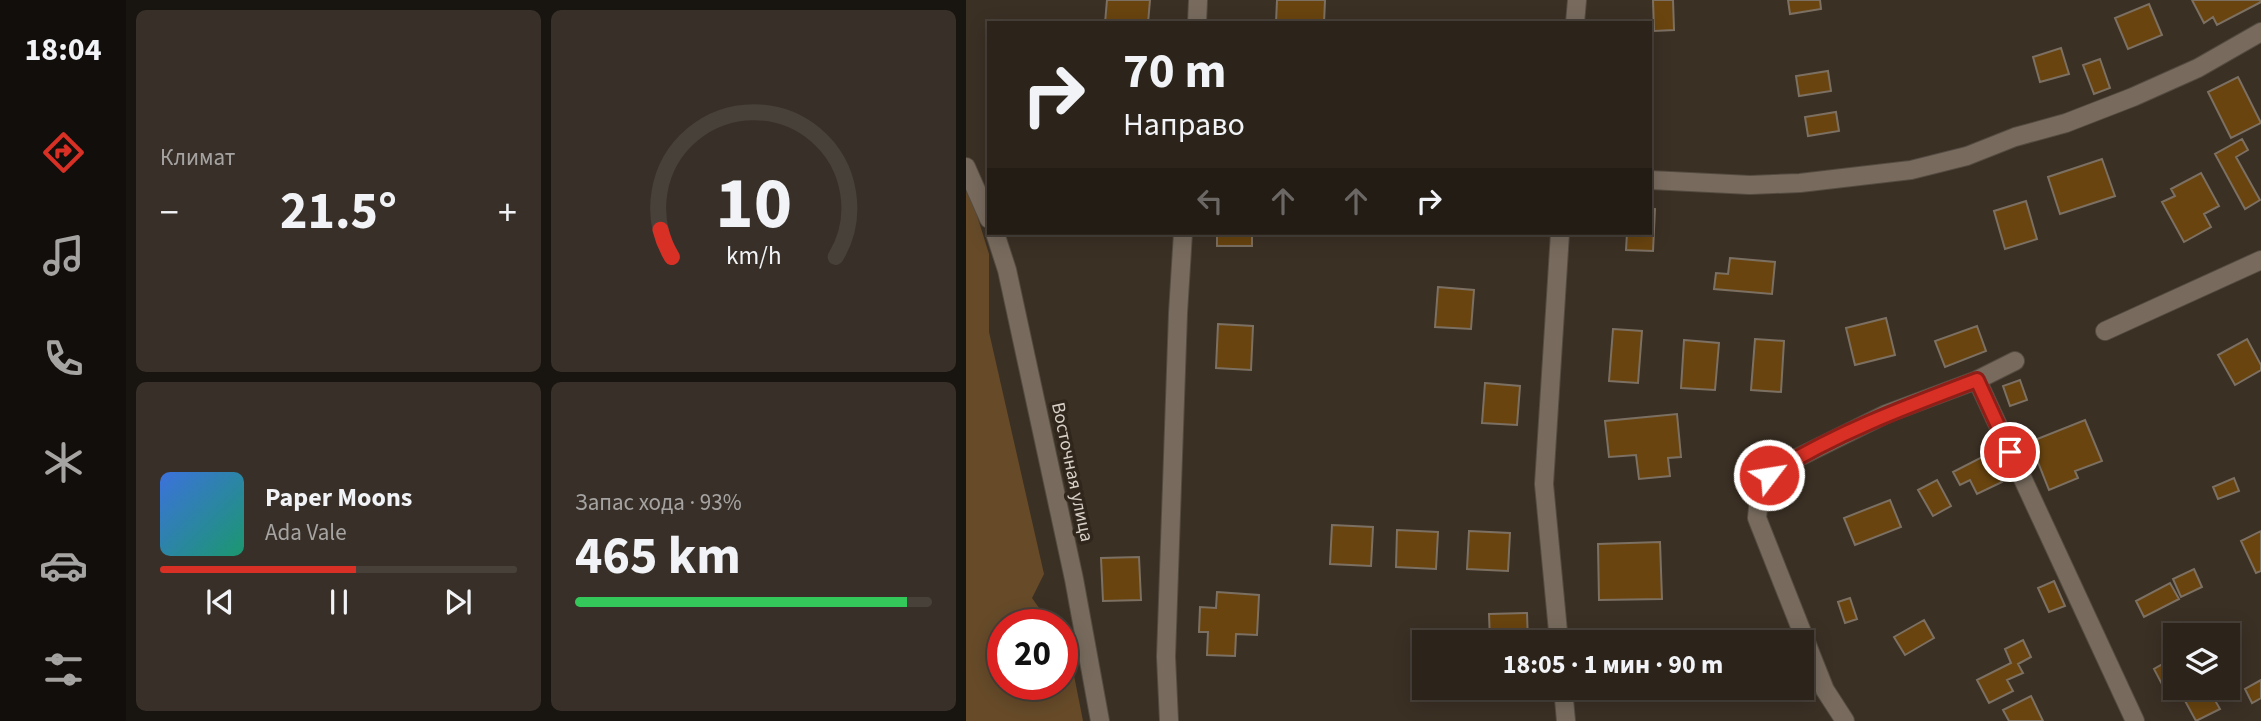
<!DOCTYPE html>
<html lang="ru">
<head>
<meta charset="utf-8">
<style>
	body { margin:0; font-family:"Source Sans 3",sans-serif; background:#383028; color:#f1f3f6; height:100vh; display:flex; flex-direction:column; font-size:26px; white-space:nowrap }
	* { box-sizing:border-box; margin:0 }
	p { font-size:23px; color:#a6a4a3 }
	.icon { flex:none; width:38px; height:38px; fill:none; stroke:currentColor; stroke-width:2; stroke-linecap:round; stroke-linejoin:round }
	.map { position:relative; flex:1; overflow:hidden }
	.sheet { display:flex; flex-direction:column; gap:10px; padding:10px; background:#18140f; width:840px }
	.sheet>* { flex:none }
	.hud { position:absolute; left:21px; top:21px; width:665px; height:214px; border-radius:0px; box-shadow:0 4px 18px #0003,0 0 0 2px #48413a; background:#2c241b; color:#f1f3f6; overflow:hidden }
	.buttons { position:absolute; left:1197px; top:623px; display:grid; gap:14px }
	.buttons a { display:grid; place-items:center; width:77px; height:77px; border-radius:0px; background:#2c241b; box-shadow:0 4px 18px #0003,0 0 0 2px #48413a; font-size:35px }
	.speed { position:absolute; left:21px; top:609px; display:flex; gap:14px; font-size:35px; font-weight:700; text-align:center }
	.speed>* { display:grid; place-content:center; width:91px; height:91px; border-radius:50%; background:#2c241b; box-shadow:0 4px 18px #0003,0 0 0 2px #48413a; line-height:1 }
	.speed .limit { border:10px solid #d22; background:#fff; color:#111 }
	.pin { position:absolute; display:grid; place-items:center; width:60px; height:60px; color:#fff; margin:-30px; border:4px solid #fff; border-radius:50%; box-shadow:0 2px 7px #0007 }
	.me { position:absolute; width:77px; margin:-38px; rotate:59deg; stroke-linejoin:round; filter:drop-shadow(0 0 5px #0008) }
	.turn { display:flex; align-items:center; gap:24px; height:147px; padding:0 21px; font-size:32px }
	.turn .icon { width:91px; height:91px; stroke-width:2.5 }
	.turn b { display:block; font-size:49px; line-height:60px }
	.lanes { display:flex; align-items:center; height:66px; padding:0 21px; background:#0003; justify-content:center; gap:35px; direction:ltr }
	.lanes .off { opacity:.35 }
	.big { font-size:52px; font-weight:700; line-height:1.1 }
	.sheet .widget { flex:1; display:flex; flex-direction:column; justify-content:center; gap:10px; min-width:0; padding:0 24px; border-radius:10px; background:#383028 }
	.sheet .dial { align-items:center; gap:0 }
	.dial svg { height:182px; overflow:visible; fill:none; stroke:#48413a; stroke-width:7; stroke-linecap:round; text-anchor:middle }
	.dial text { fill:#f1f3f6; stroke:none }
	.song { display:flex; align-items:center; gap:21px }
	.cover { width:84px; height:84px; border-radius:10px; background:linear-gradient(135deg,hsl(220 70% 55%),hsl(160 70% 35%)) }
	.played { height:7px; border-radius:4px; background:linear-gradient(90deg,#d93025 55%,#48413a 55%) }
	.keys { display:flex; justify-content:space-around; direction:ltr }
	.heat { display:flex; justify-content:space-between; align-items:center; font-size:38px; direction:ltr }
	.charge { height:10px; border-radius:5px; background:linear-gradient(90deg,#34c759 93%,#48413a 0) }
	.sheet .tiles { flex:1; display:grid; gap:10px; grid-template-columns:repeat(2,1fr) }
	.trip { position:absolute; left:446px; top:630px; width:402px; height:70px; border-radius:0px; background:#2c241b; box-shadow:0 4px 18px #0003,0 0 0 2px #48413a; font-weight:700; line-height:70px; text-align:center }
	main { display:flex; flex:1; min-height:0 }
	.tabs { display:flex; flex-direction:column; width:126px; justify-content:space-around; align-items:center; background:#120e0b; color:#a6a4a3 }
	.tabs .icon { width:49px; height:49px }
	.tabs .on { color:#d93025 }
	.tabs b { font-size:32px; color:#f1f3f6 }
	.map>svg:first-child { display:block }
	.green { fill:#674b29 }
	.building { fill:#69440f; stroke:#7c7062; stroke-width:2 }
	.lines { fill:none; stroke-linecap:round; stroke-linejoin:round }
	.minor-casing { stroke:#554c41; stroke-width:20 }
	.minor { stroke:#786b5e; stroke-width:18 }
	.route-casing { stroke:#8d1f18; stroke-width:18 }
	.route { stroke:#d93025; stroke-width:12 }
	.labels { text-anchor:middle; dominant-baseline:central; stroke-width:7; stroke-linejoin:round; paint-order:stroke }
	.street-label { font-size:19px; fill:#d7d0c8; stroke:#30261b }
</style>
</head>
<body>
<main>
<nav class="tabs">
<b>18:04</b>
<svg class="icon on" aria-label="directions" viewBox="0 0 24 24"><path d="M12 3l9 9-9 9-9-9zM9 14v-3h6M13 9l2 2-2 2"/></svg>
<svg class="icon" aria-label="music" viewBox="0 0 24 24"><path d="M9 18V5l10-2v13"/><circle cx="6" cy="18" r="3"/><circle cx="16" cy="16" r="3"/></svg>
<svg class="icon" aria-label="phone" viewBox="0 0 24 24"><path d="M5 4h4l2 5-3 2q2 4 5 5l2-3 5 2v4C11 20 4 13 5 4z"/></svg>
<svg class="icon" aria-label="climate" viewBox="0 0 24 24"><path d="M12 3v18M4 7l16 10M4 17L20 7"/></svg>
<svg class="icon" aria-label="car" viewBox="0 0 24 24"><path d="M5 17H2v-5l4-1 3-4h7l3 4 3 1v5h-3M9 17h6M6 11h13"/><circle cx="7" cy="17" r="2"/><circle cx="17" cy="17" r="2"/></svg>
<svg class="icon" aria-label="filters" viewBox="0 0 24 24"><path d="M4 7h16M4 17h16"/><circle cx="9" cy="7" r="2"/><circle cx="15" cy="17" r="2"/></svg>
</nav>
<section class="sheet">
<div class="tiles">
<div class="widget"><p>Климат</p>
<div class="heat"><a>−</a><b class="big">21.5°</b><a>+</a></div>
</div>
<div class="widget dial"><svg viewBox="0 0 100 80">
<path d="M14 69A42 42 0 1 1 86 69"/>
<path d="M14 69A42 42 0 0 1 9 57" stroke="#d93025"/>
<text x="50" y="56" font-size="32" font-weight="700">10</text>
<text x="50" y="72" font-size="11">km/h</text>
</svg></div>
<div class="widget">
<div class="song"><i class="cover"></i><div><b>Paper Moons</b><p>Ada Vale</p></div></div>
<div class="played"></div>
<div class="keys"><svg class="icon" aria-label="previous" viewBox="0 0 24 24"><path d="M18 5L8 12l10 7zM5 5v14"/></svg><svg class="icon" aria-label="pause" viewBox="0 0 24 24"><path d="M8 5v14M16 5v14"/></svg><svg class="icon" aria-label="next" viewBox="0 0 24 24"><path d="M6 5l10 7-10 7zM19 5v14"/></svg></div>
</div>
<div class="widget"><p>Запас хода · 93%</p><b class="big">465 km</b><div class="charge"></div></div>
</div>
</section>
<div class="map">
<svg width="1295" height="721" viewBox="0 0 1295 721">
	<rect width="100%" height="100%" fill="#3b3024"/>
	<path class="green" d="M0,180L23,254V332L78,574L66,598L85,625H37V684H96V641L103,650L117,721H0Z"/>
	<path class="building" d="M141,0H184L182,23H139Z
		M311,0H359L358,23H310Z
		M687,0H707L708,30L688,31Z
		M822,0H854L855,9L824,14Z
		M1226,0H1294L1295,2L1251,25L1247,17L1238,23Z
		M1183,4L1196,35L1162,49L1149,18Z
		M1095,48L1103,74L1074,82L1067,57Z
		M1134,59L1144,88L1128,94L1117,65Z
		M862,71L865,91L833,96L830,76Z
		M1272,77L1295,123L1265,138L1242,92Z
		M870,112L873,131L842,136L839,117Z
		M1276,139L1282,150L1270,157L1294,200L1279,209L1249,154Z
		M1136,159L1149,196L1094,214L1082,177Z
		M1235,173L1253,206L1238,214L1245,227L1218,242L1196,202L1209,196L1205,189Z
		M1060,201L1071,239L1039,249L1028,211Z
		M684,208L689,209L687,251L660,250L661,233H684Z
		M251,233H286V246H251Z
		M764,258L809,262L806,294L748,289L750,273L762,274Z
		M472,287L508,290L505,329L469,327Z
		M920,318L929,355L889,365L880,328Z
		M252,324L287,326L285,370L250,368Z
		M1011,326L1020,351L979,367L969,341Z
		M647,329L676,331L672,383L643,381Z
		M789,339L818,341L815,392L785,390Z
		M1281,339L1295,365V370L1269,385L1252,355Z
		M718,340L753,343L749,390L715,388Z
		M1054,380L1061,400L1044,406L1037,386Z
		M519,383L554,386L551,425L516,423Z
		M711,414L715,457L702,458L704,476L673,479L670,455L643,457L639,421Z
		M1119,420L1136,461L1109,471L1112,478L1083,490L1064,442Z
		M1022,454L1036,482L1011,494L1004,480L994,485L987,472Z
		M1268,478L1273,491L1252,499L1247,487Z
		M971,480L985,506L967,516L952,490Z
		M924,500L935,527L889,545L878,518Z
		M366,525L407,527L405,566L364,564Z
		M431,530L472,532L470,569L430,567Z
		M503,531L544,533L542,571L501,569Z
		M1295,531V571L1290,573L1275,541Z
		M694,542L696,599L633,600L632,544Z
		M173,557L175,600L137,601L135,558Z
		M1228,569L1236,587L1215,597L1207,579Z
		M1088,581L1099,606L1083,612L1072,588Z
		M1204,583L1213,599L1178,617L1170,601Z
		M251,592L293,595L291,635L270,634L269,656L241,655L242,632H233L234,607L250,608Z
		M884,598L891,619L879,623L872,602Z
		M561,613L562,642H524L523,614Z
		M958,620L968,638L939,655L928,637Z
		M1057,640L1065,657L1052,664L1057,673L1041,680L1047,691L1023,703L1011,680L1045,663L1039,649Z
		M1209,657V687L1200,692L1188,669Z
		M1295,680V698L1286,703L1279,689Z
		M1238,688H1242L1254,709L1230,721L1218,699Z
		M1065,696L1077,721H1043L1037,710Z"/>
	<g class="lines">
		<g class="minor-casing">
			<path id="minor" d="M231,23L232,0
				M609,23L611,0
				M0,167L23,219
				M684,180L784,185L834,183L945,170L1001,156L1049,137L1100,123L1167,97L1232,68L1295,32
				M29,233L41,270L108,579L134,721
				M1139,331L1295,260
				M1011,380L1169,721
				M593,642L578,484L594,233
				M597,688L600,721
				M203,721L200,657L212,313L217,233
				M879,721L859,690L791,518L794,489L803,475L823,462L920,414L1011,380L1049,361"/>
		</g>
		<use href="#minor" class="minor"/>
	</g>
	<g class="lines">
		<g class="route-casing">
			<path id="route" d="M803,475C867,434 939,407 1011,380L1044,452"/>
		</g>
		<use href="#route" class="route"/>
	</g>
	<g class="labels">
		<g class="street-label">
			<text transform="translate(106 472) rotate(78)">Восточная улица</text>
		</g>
	</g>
</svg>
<div class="buttons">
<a><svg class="icon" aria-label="layers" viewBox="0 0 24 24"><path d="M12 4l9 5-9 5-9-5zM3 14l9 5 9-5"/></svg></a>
</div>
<div class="speed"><div class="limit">20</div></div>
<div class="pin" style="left:1044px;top:452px;background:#d93025"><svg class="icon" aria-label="arrive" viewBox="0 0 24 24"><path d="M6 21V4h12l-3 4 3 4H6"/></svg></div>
<svg class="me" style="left:803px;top:475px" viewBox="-20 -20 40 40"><circle r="17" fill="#d93025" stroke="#fff" stroke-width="3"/><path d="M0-11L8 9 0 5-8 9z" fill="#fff"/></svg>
<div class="trip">18:05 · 1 мин · 90 m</div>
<div class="hud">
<div class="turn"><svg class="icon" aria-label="right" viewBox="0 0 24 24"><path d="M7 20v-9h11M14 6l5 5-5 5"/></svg><div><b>70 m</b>Направо</div></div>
<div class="lanes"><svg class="icon off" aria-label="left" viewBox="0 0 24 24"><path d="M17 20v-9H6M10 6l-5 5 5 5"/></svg><svg class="icon off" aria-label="ahead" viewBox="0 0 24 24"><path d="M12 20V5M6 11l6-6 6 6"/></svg><svg class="icon off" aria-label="ahead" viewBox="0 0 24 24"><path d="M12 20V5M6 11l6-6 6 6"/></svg><svg class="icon" aria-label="right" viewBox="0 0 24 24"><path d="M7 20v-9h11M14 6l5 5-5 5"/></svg></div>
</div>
</div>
</main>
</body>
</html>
